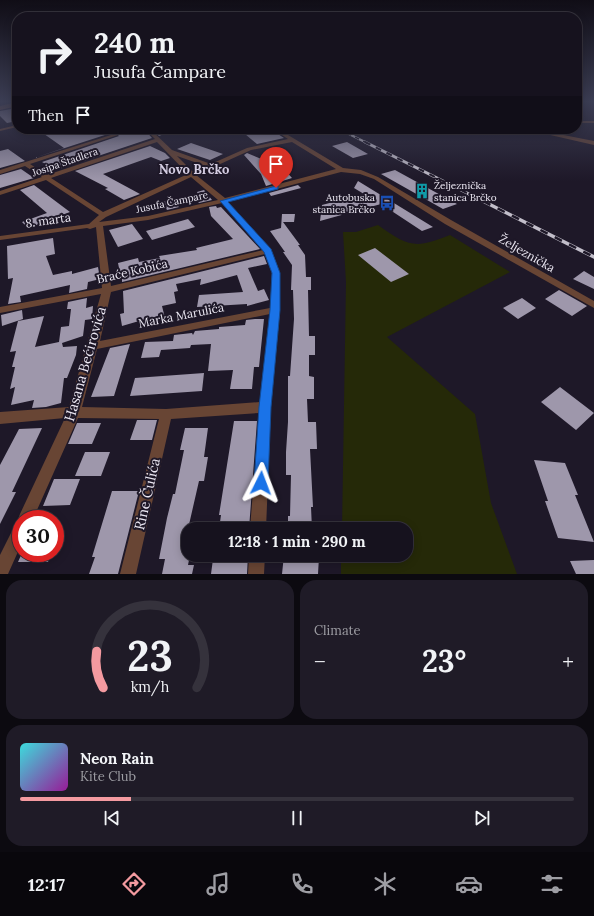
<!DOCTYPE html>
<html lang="en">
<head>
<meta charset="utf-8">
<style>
	body { margin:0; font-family:Lora,serif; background:#1f1b27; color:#f1f3f6; height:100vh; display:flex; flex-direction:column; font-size:15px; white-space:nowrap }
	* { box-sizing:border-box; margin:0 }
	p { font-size:13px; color:#9e9ea4 }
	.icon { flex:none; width:22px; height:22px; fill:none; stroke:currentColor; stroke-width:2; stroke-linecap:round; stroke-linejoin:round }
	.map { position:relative; height:574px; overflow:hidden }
	.panel { display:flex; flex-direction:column; gap:6px; padding:6px; background:#0c0a10; flex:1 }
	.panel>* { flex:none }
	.guide { position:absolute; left:12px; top:12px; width:570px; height:122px; border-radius:16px; box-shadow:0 2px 10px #0003,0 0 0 1px #35323c; background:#16121e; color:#f1f3f6; overflow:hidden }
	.speed { position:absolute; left:12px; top:510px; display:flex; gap:8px; font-size:20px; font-weight:700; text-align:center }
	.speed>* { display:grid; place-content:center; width:52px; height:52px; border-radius:50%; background:#16121e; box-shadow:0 2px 10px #0003,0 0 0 1px #35323c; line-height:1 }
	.speed .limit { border:6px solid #d22; background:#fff; color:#111 }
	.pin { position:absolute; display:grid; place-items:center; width:34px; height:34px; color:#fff; margin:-41px -17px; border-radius:50% 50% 50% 0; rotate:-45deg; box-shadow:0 0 4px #0007 }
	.pin .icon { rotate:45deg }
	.me { position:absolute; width:44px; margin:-22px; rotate:3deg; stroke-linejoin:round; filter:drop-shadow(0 0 3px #0008) }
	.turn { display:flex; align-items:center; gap:14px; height:84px; padding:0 16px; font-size:18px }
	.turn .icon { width:52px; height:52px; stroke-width:2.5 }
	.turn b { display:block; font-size:28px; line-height:34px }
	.then { display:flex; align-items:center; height:38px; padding:0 16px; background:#0003; gap:8px; font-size:15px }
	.big { font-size:30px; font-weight:800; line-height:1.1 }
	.panel .widget { flex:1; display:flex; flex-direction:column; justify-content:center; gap:6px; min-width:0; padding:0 14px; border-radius:16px; background:#1f1b27 }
	.panel .dial { align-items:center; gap:0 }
	.dial svg { height:104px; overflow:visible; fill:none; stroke:#35323c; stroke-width:7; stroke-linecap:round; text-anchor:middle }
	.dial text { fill:#f1f3f6; stroke:none }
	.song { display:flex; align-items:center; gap:12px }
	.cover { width:48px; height:48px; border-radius:6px; background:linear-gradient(135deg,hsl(180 70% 55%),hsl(300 70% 35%)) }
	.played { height:4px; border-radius:2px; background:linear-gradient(90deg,#f49aa0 20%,#35323c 20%) }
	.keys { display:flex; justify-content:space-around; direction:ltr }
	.heat { display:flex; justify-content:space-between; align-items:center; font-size:22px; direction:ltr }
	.panel .tiles { flex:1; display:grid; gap:6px; grid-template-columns:1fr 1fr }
	.widget:last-child { grid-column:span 2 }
	.trip { position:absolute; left:181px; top:522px; width:232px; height:40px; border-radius:16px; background:#16121e; box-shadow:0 2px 10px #0003,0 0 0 1px #35323c; font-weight:800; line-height:40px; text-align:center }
	.menu { display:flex; height:64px; justify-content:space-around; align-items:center; background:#09070c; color:#9e9ea4 }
	.menu .icon { width:28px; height:28px }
	.menu .selected { color:#f49aa0 }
	.menu b { font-size:18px; color:#f1f3f6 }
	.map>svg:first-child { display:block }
	.green { fill:#252908 }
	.building { fill:#9e97ab }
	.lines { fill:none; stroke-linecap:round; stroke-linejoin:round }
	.street { fill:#684534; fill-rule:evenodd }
	.secondary { fill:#945c40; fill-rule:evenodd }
	.rail-far2-casing { stroke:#c2beca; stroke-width:2.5 }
	.rail-far1-casing { stroke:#c2beca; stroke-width:3 }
	.rail-casing { stroke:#c2beca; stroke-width:3.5 }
	.rail-far2 { stroke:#1e1828; stroke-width:1.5; stroke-dasharray:4.5; stroke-linecap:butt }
	.rail-far1 { stroke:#1e1828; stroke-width:2; stroke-dasharray:6; stroke-linecap:butt }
	.rail { stroke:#1e1828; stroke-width:2.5; stroke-dasharray:8; stroke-linecap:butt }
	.route { fill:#1a73e8; stroke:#114b97 }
	.labels { text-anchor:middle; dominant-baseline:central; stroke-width:4; stroke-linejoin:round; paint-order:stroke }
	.far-street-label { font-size:10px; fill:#ebe7f2; stroke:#1e1828 }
	.far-poi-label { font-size:10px; fill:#ebe7f2; stroke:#1e1828; text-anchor:start }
	.street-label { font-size:12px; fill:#ebe7f2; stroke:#1e1828 }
	.far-district-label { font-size:13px; font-weight:bold; fill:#d4cde2; stroke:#1e1828 }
	.near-street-label { font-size:14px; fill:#ebe7f2; stroke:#1e1828 }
</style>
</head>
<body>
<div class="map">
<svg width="594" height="574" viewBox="0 0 594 574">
	<rect width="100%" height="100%" fill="#1e1828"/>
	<path class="green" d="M378,225C408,247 416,249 450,235L510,272L387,337L475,414L491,503L517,574H341V555H406V529H342L346,282L343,232H356Z"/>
	<path class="building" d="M17,108V121L7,123L0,116V111Z
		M37,129H104L108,134L34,158L64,148Z
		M112,129H144L152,138L56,170L42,162L119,136Z
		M152,129H174V130L159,136Z
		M239,129H270L284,138L257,144Z
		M347,142L368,154L353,158L332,146Z
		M191,143L223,154L210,160L177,149Z
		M150,146L165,153L170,158L161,161L151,157L103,174L140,194L124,200L105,189L108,188L75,171Z
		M8,149L25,161L0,168V151Z
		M247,153L264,160L271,158L277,161L292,178L266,186L261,174L244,155Z
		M21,169L34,178L0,188V175Z
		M395,170L457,204L443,209L381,174Z
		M358,181L433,227L422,231L381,204L320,221L322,205L364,194L354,188Z
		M34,185L70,212L54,218L52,217L53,219L28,228L22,222L47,213L20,190Z
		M298,185L301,188L271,196L269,193Z
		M204,190L212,200L199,203L192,195L198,194L197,192Z
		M172,200L179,207L167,210L163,202Z
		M216,206L217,208L221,207L260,249L122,282V273H120L118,263L138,258L139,262L160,258L159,256L197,250L196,248L233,239L211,216L209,207Z
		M282,214H295L294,222H283L300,245H298L305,255L306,277H311V290H308L309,336H315V355H309V376L314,377V399H307L308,422H316L317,449H310L313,507H311L312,529H288V516H290L291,475H286V452L288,422V376H290L294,319L293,290H291L292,265L283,252H285L270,231L281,228Z
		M188,219L195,227L152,240L146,231Z
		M132,224L143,239L118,247L109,230Z
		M53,238L55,254L46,256L53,275L72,271V274L98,267L100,279L88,282L87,289L69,293L70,285L20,296L21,302L8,304L13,278L8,279L7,246Z
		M375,248L409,274L391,282L358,255Z
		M264,256L267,264L248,268L258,291L264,289L269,300L247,306V304L197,307L199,295L243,292L237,275L200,285L201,279L176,284L178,291L174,292L176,303L162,306L165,318L147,323L146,319L122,326L120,314L124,313L123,291Z
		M584,271L594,277V289L573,279Z
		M559,290L582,303L587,306L572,316L545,299Z
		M87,298L86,308L93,306L92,319L85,320L83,336L62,343L63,347L77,346L76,355L67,378H64L61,403L46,407L32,408L34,400L11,405L15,387L10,389L15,367H12L16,351L10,352L18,321L44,316L35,347L59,342L61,327L69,326L71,309H67L68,302Z
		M522,298L536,308L518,319L503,308Z
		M22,310L23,319L2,326L1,315Z
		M255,319H264L259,367H254L252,389H230L233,370L208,371L211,344L191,345L190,348L161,350L159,357L141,358L145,342L173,341L174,335L192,333L193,335L195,331L219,329V327L245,325L246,320Z
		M130,344L114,396L91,397L110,348Z
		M204,373L202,391L130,396L135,378Z
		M560,387L594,413L576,430L541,402Z
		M137,420H157L152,440H130Z
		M234,421H257L249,529H219L221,515H219Z
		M77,423H101L92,444H68Z
		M42,428L12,492H16L0,524V465L19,429Z
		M185,428H208L204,457H208L204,481H199L188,529V555H190L188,565H194L192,574H162L165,559H159L167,518L173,494H175L184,450H180Z
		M85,452H110L101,476H75Z
		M534,460L565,463L578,495H575L594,542L558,538L545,501H548Z
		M54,479H80L70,505L43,506Z
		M112,491H139L118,574H89L95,557H92Z
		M22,553H51L48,562H18Z
		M216,555H248L247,574H211L213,559H215Z
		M284,555L319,557L318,574H282Z
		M594,560V574H576L570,561Z"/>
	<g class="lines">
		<path class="street" d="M577,121H594V123H577Z
			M17,125V127L0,131V129Z
			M105,129H110L118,135L30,164L47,175L155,139L145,129H150L172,150L211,164L247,148L288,139L273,129H278L343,168L361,170L378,177L451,220L594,301V308L445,224L374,179L360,174L341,172L228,202L271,249L280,273V310L271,407L266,529H250L259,413L171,419L136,574H120L159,419L78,418L33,519H21V545L8,574H0V555L16,523L19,521L18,519L20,514L65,418L0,424V412L69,407L101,294L0,313V307L102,288L96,227L90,229L87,228L0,240V236L89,224L99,215L46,180L0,195V191L42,177L25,166L0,174V170L111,135ZM157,142L188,174L103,212L51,178ZM292,142L336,169L225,198L196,175L251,150ZM177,156L206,166L193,172ZM191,177L218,200L148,216L99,222L106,217ZM222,203L263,250L111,286L103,226L148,220ZM265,254L272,273L270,308L100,341L111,292ZM270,314L260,402L166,409L82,407L97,349Z
			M524,129H533L594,141V145Z
			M249,555H265L264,574H248Z"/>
		<path class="secondary" d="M17,102V106L0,110V106Z"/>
		<g class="rail-far2-casing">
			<path id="rail-far2" d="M339,129L367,143"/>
		</g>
		<g class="rail-far1-casing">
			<path id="rail-far1" d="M365,142L471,195"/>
		</g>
		<g class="rail-casing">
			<path id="rail" d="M469,194L594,257"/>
		</g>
		<use href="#rail-far2" class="rail-far2"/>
		<use href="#rail-far1" class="rail-far1"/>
		<use href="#rail" class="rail"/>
	</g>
	<linearGradient id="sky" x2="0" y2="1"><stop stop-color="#100d16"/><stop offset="0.56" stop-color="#3b3d53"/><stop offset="1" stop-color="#3b3d53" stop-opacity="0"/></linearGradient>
	<rect width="594" height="181" fill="url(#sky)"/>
	<path class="route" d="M276,186H278V189L228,202L271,249L280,273V310L271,407L268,483L266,488L261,491L256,488L254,483L259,407L270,310L272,273L264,252L220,201Z"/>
	<defs>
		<g id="building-bare" transform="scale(1.2)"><path d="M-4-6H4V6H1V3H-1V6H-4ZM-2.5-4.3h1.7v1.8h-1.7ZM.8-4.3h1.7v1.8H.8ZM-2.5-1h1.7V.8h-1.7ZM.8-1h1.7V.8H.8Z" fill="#0f9aa8" stroke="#1e1828" stroke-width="2.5" paint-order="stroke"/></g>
		<g id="bus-bare" transform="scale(1.2)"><path d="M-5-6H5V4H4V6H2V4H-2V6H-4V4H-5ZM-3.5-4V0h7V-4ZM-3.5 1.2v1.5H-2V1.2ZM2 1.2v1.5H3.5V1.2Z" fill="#1a4fb4" stroke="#1e1828" stroke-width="2.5" paint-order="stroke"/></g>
	</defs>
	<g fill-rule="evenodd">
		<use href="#building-bare" x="422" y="191"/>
		<use href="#bus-bare" x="387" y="203"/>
	</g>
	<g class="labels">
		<g class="far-street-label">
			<text transform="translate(65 162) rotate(-19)">Josipa Štadlera</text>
			<text transform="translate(172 202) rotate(-12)">Jusufa Čampare</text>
		</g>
		<g class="far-poi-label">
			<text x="434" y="185">Željeznička<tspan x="434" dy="12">stanica Brčko</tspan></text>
			<text x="375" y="197" text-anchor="end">Autobuska<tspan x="375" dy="12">stanica Brčko</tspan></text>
		</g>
		<g class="street-label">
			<text transform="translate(48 220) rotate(-8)">8. marta</text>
			<text transform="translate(527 253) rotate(30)">Željeznička</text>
			<text transform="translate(132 271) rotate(-13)">Braće Kobića</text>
			<text transform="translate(181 315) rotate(-11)">Marka Marulića</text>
		</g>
		<g class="far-district-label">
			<text x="194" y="169">Novo Brčko</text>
		</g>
		<g class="near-street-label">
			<text transform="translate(85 364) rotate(-74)">Hasana Bećirovića</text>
			<text transform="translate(147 494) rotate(-77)">Rine Čulića</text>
		</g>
	</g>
</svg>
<div class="speed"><div class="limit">30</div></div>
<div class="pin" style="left:276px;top:188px;background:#d93025"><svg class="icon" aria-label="arrive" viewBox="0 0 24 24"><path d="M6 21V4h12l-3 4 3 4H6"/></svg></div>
<svg class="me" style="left:261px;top:483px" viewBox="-20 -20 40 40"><path d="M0-17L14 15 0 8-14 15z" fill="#1a73e8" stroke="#fff" stroke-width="4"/></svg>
<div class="trip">12:18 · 1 min · 290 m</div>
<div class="guide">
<div class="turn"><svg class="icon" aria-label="right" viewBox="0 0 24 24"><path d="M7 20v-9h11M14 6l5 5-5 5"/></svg><div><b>240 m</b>Jusufa Čampare</div></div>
<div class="then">Then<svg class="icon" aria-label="arrive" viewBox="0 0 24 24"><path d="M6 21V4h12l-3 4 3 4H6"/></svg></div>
</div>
</div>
<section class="panel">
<div class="tiles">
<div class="widget dial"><svg viewBox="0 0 100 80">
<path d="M14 69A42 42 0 1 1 86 69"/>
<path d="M14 69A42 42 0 0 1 9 41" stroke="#f49aa0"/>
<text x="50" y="56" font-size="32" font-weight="700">23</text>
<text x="50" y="72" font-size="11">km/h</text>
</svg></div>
<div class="widget"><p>Climate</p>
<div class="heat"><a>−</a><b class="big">23°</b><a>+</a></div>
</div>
<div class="widget">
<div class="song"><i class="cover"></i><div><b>Neon Rain</b><p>Kite Club</p></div></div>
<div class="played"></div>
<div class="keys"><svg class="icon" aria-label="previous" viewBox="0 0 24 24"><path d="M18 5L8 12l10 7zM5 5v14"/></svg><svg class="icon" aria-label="pause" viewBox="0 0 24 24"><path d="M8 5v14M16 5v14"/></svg><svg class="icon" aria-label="next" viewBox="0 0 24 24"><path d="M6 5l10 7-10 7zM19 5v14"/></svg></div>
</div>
</div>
</section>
<nav class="menu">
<b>12:17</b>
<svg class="icon selected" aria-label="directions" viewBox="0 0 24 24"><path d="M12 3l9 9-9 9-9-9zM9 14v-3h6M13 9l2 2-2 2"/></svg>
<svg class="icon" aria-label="music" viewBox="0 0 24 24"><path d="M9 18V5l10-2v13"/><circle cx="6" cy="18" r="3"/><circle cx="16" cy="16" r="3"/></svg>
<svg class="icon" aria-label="phone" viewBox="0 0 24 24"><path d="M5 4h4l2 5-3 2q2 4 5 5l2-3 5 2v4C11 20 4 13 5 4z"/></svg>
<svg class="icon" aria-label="climate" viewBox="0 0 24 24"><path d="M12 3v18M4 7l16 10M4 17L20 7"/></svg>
<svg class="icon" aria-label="car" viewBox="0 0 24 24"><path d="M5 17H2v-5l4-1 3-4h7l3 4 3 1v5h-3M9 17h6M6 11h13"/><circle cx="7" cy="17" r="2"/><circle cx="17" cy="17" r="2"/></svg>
<svg class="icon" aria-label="filters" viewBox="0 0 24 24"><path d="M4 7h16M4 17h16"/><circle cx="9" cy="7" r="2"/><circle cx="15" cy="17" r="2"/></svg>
</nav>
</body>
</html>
